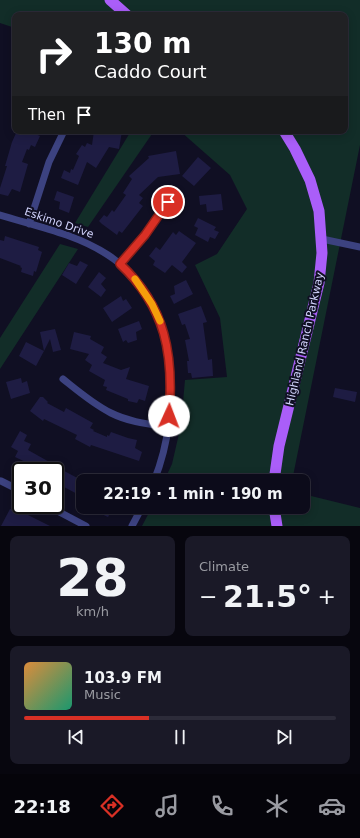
<!DOCTYPE html>
<html lang="en">
<head>
<meta charset="utf-8">
<style>
	body { margin:0; font-family:"DejaVu Sans",sans-serif; background:#1a1927; color:#f1f3f6; height:100vh; display:flex; flex-direction:column; font-size:15px; white-space:nowrap }
	* { box-sizing:border-box; margin:0 }
	p { font-size:13px; color:#9a9ba2 }
	.icon { flex:none; width:22px; height:22px; fill:none; stroke:currentColor; stroke-width:2; stroke-linecap:round; stroke-linejoin:round }
	.map { position:relative; height:526px; overflow:hidden }
	.drawer { display:flex; flex-direction:column; gap:10px; padding:10px; background:#07060e; flex:1 }
	.drawer>* { flex:none }
	.guide { position:absolute; left:12px; top:12px; width:336px; height:122px; border-radius:8px; box-shadow:0 2px 10px #0003,0 0 0 1px #2c2b39; background:#202124; color:#fff; overflow:hidden }
	.speed { position:absolute; left:12px; top:462px; display:flex; gap:8px; font-size:20px; font-weight:700; text-align:center }
	.speed>* { display:grid; place-content:center; width:52px; height:52px; border-radius:50%; background:#0c0b1a; box-shadow:0 2px 10px #0003,0 0 0 1px #2c2b39; line-height:1 }
	.speed .limit { border:2px solid #111; border-radius:6px; background:#fff; color:#111 }
	.pin { position:absolute; display:grid; place-items:center; width:34px; height:34px; color:#fff; margin:-17px; border:2px solid #fff; border-radius:50%; box-shadow:0 1px 4px #0007 }
	.me { position:absolute; width:44px; margin:-22px; rotate:2deg; stroke-linejoin:round; filter:drop-shadow(0 0 3px #0008) }
	.turn { display:flex; align-items:center; gap:14px; height:84px; padding:0 16px; font-size:18px }
	.turn .icon { width:52px; height:52px; stroke-width:2.5 }
	.turn b { display:block; font-size:28px; line-height:34px }
	.then { display:flex; align-items:center; height:38px; padding:0 16px; background:#0003; gap:8px; font-size:15px }
	.big { font-size:30px; font-weight:600; line-height:1.1 }
	.drawer .tile { flex:1; display:flex; flex-direction:column; justify-content:center; gap:6px; min-width:0; padding:0 14px; border-radius:8px; background:#1a1927 }
	.drawer .dial { align-items:center; gap:0 }
	.dial b { font-size:52px; line-height:1 }
	.song { display:flex; align-items:center; gap:12px }
	.cover { width:48px; height:48px; border-radius:6px; background:linear-gradient(135deg,hsl(30 70% 55%),hsl(160 70% 35%)) }
	.played { height:4px; border-radius:2px; background:linear-gradient(90deg,#d93025 40%,#2c2b39 40%) }
	.keys { display:flex; justify-content:space-around; direction:ltr }
	.heat { display:flex; justify-content:space-between; align-items:center; font-size:22px; direction:ltr }
	.drawer .tiles { flex:1; display:grid; gap:10px; grid-template-columns:1fr 1fr }
	.tile:last-child { grid-column:span 2 }
	.trip { position:absolute; left:76px; top:474px; width:234px; height:40px; border-radius:8px; background:#0c0b1a; box-shadow:0 2px 10px #0003,0 0 0 1px #2c2b39; font-weight:600; line-height:40px; text-align:center }
	.menu { display:flex; height:64px; justify-content:space-around; align-items:center; background:#05040a; color:#9a9ba2 }
	.menu .icon { width:28px; height:28px }
	.menu .on { color:#d93025 }
	.menu b { font-size:18px; color:#f1f3f6 }
	.map>svg:first-child { display:block }
	.green { fill:#122d28 }
	.building { fill:#1e1c43 }
	.lines { fill:none; stroke-linecap:round; stroke-linejoin:round }
	.street { stroke:#3c4280; stroke-width:7 }
	.primary { stroke:#aa5ef9; stroke-width:11 }
	.route-casing { stroke:#8d1f18; stroke-width:10 }
	.route { stroke:#d93025; stroke-width:7 }
	.slow { stroke:#f59e0b; stroke-width:7 }
	.labels { text-anchor:middle; dominant-baseline:central; stroke-width:4; stroke-linejoin:round; paint-order:stroke }
	.street-label { font-size:11px; fill:#d2d4fd; stroke:#100f23 }
</style>
</head>
<body>
<div class="map">
<svg width="360" height="526" viewBox="0 0 360 526">
	<rect width="100%" height="100%" fill="#100f23"/>
	<path class="green" d="M0,0H360V145L292,481H164L172,464L181,425L185,380L227,377L220,318L195,265L217,254L247,209L230,175L180,131H345V15H15V28L0,23Z
		M131,131H154L88,227L75,223Z
		M60,244L78,249L0,369V338Z
		M303,494L360,508V526H142L152,507H303Z"/>
	<path class="building" d="M17,131H28L40,136L35,147L31,145L29,150L27,149L22,162L28,164L20,192L12,189L8,196L0,194V188L7,166H5L12,142Z
		M94,131H122L119,149L109,147L96,168L87,162L78,185L61,178L64,170L70,173L71,169L73,170L79,156L76,154L82,145L85,147L87,143L92,145Z
		M176,151L180,174L158,177L139,195L143,198L139,203L143,206L122,233L119,231L117,235L102,224L99,221L104,215L107,217L112,210L114,212L126,195L123,193L132,179L129,176L149,158L148,156Z
		M198,157L211,168L194,186L182,176Z
		M57,191L74,197L69,213L59,209L60,202L54,200Z
		M221,194L223,210L207,212L206,204L200,205L199,196Z
		M198,218L216,227L214,230L219,232L215,239L210,237L208,242L195,235L198,228L194,226Z
		M179,231L196,243L182,262L187,267L182,273L172,265L165,273L153,265L155,261L149,256L156,247L160,250L173,232L176,235Z
		M5,236L39,247L38,250L42,252L36,272L34,271L33,276L21,272L22,268L20,267L21,266L0,258V240L4,241Z
		M80,261L88,265L76,284L62,275L69,263L77,266Z
		M99,272L106,278L101,284L106,290L101,297L88,287Z
		M186,280L193,294L174,304L170,296L175,294L174,286Z
		M121,296L123,301L126,299L132,308L112,322L103,308Z
		M201,306L207,322L203,323L208,360L212,359L213,376L192,378L191,373H188L187,361H189L185,340L190,339L185,324L182,325L178,314Z
		M139,321L142,329L136,332L137,340L128,343L126,340L123,342L118,329Z
		M55,329L61,350L53,352L50,339L44,351L40,332Z
		M74,332L91,336L90,339L104,347L101,353L107,357L103,363L121,370L130,367L126,379L149,386L145,401L139,399L137,403L128,401V399L106,390L107,387L103,386L105,380L89,371L92,365L85,360L89,354L70,349Z
		M26,342L44,351L36,366L19,356Z
		M21,378L22,383L27,381L30,393L11,399L6,382Z
		M335,388L357,392L355,402L333,397Z
		M40,397H43L48,402L47,403L64,412L66,408L93,423L90,428L94,430L93,431L107,437V435L109,436L111,432L128,438L137,440L135,448L142,452L139,461L91,445L90,447L75,439L77,435L44,419L43,421L30,411Z
		M20,431L27,435L24,441L31,444L28,450L53,464V465L83,481V497L64,487L61,492L55,489V485L62,471H31L34,466L15,457L18,451L11,447Z
		M100,507H113L108,517L97,512Z
		M16,508L26,514L50,526H1L10,509L15,511Z"/>
	<g class="lines">
		<path class="street" d="M0,215C36,226 76,234 108,255C179,300 183,409 154,481
			M29,224L49,162L64,131
			M322,239L360,247
			M120,264L145,235L168,202
			M63,379C78,391 93,404 111,413C129,422 148,424 168,427
			M1,481L21,491
			M46,505L86,526
			M132,526L142,507"/>
		<path class="primary" d="M110,0L127,15
			M274,481L279,446L319,283L322,253L319,211L310,180L295,149L284,131
			M274,507L277,526"/>
	</g>
	<g class="lines">
		<g class="route-casing">
			<path id="route" d="M168,202L145,235L120,264C166,307 174,355 169,416"/>
		</g>
		<use href="#route" class="route"/>
		<path class="slow" d="M135,279L152,304L160,321"/>
	</g>
	<g class="labels">
		<g class="street-label">
			<text transform="translate(59 223) rotate(19)">Eskimo Drive</text>
			<text transform="translate(305 339) rotate(-77)">Highland Ranch Parkway</text>
		</g>
	</g>
</svg>
<div class="speed"><div class="limit">30</div></div>
<div class="pin" style="left:168px;top:202px;background:#d93025"><svg class="icon" aria-label="arrive" viewBox="0 0 24 24"><path d="M6 21V4h12l-3 4 3 4H6"/></svg></div>
<svg class="me" style="left:169px;top:416px" viewBox="-20 -20 40 40"><circle r="19" fill="#fff"/><path d="M0-13L10 11 0 6-10 11z" fill="#d93025"/></svg>
<div class="trip">22:19 · 1 min · 190 m</div>
<div class="guide">
<div class="turn"><svg class="icon" aria-label="right" viewBox="0 0 24 24"><path d="M7 20v-9h11M14 6l5 5-5 5"/></svg><div><b>130 m</b>Caddo Court</div></div>
<div class="then">Then<svg class="icon" aria-label="arrive" viewBox="0 0 24 24"><path d="M6 21V4h12l-3 4 3 4H6"/></svg></div>
</div>
</div>
<section class="drawer">
<div class="tiles">
<div class="tile dial"><b>28</b><p>km/h</p></div>
<div class="tile"><p>Climate</p>
<div class="heat"><a>−</a><b class="big">21.5°</b><a>+</a></div>
</div>
<div class="tile">
<div class="song"><i class="cover"></i><div><b>103.9 FM</b><p>Music</p></div></div>
<div class="played"></div>
<div class="keys"><svg class="icon" aria-label="previous" viewBox="0 0 24 24"><path d="M18 5L8 12l10 7zM5 5v14"/></svg><svg class="icon" aria-label="pause" viewBox="0 0 24 24"><path d="M8 5v14M16 5v14"/></svg><svg class="icon" aria-label="next" viewBox="0 0 24 24"><path d="M6 5l10 7-10 7zM19 5v14"/></svg></div>
</div>
</div>
</section>
<nav class="menu">
<b>22:18</b>
<svg class="icon on" aria-label="directions" viewBox="0 0 24 24"><path d="M12 3l9 9-9 9-9-9zM9 14v-3h6M13 9l2 2-2 2"/></svg>
<svg class="icon" aria-label="music" viewBox="0 0 24 24"><path d="M9 18V5l10-2v13"/><circle cx="6" cy="18" r="3"/><circle cx="16" cy="16" r="3"/></svg>
<svg class="icon" aria-label="phone" viewBox="0 0 24 24"><path d="M5 4h4l2 5-3 2q2 4 5 5l2-3 5 2v4C11 20 4 13 5 4z"/></svg>
<svg class="icon" aria-label="climate" viewBox="0 0 24 24"><path d="M12 3v18M4 7l16 10M4 17L20 7"/></svg>
<svg class="icon" aria-label="car" viewBox="0 0 24 24"><path d="M5 17H2v-5l4-1 3-4h7l3 4 3 1v5h-3M9 17h6M6 11h13"/><circle cx="7" cy="17" r="2"/><circle cx="17" cy="17" r="2"/></svg>
</nav>
</body>
</html>
